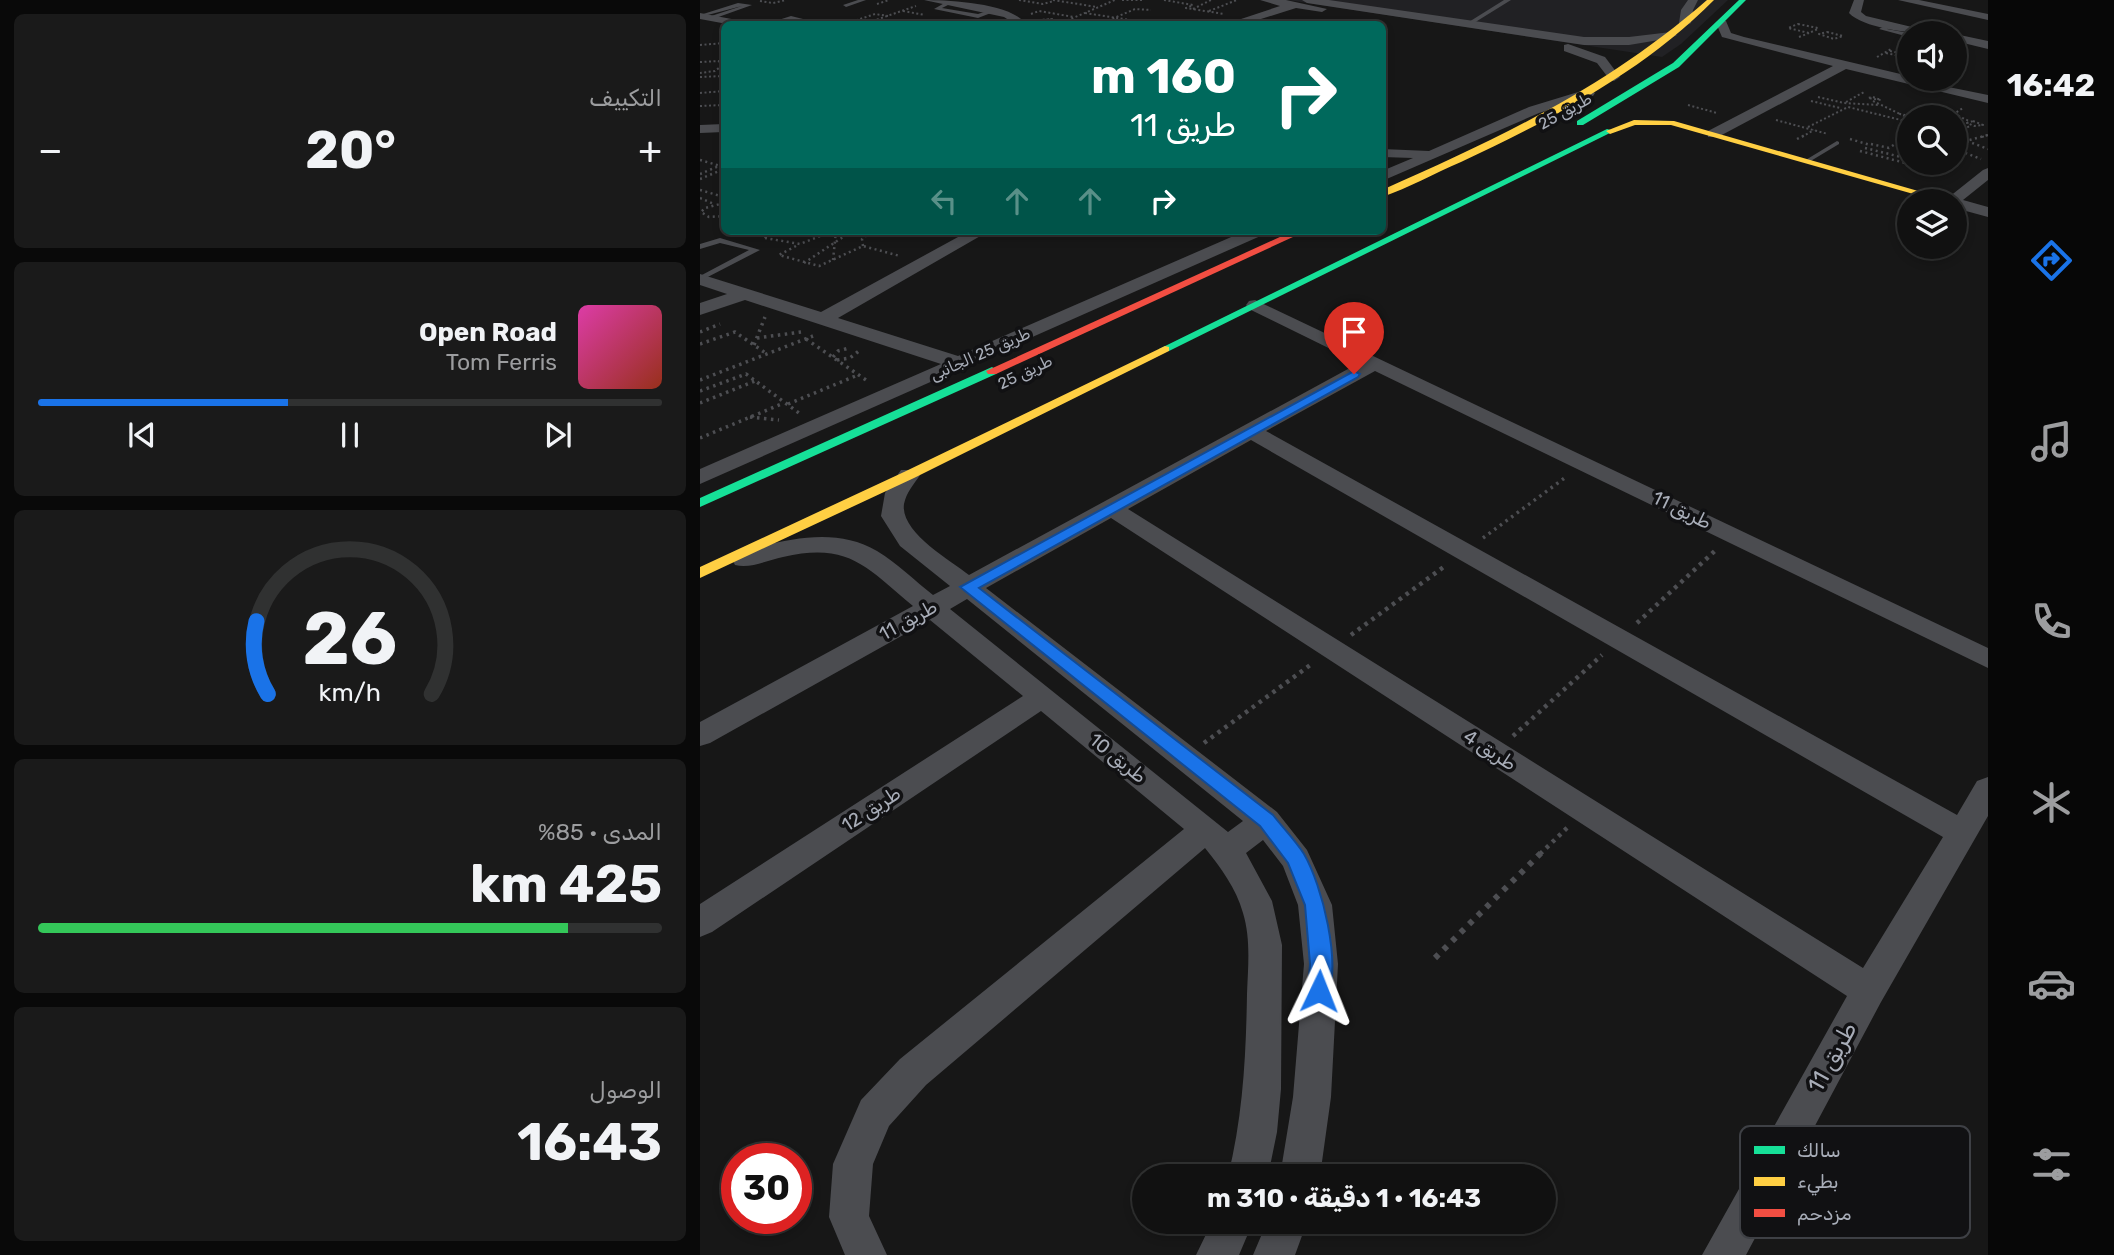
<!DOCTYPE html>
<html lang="ar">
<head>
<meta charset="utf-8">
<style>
	body { margin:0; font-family:Rubik,Cairo,sans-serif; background:#1a1a1a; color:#f1f3f6; direction:rtl; height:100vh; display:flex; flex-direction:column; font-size:26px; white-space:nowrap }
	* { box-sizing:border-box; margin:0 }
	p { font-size:23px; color:#9c9d9f }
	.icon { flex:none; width:38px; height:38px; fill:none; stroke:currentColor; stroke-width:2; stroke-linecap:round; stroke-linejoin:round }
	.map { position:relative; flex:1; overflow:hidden; direction:ltr }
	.sheet { display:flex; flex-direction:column; gap:14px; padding:14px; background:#090909; width:700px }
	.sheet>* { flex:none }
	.top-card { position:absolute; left:21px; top:21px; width:665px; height:214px; border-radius:10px; box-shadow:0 4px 10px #0003,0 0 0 2px #303131; direction:rtl; background:#00695c; color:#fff; overflow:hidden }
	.tools { position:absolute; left:1197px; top:21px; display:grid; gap:14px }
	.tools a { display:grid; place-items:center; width:70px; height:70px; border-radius:50%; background:#111; box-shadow:0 4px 10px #0003,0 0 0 2px #303131; font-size:35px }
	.speed { position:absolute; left:21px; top:1143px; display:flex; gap:14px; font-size:35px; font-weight:700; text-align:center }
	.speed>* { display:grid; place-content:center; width:91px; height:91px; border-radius:50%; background:#111; box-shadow:0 4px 10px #0003,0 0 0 2px #303131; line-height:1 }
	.speed .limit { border:10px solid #d22; background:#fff; color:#111 }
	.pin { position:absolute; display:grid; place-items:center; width:60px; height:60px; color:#fff; margin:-72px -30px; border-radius:50% 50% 50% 0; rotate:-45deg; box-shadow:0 0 7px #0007 }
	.pin .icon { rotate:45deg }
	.me { position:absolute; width:77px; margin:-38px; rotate:2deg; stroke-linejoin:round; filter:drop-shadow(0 0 5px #0008) }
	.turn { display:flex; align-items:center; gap:24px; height:147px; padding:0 35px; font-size:32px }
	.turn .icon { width:91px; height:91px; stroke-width:2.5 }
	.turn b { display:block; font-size:49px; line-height:60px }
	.lanes { display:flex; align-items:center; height:66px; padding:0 35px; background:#0003; justify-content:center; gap:35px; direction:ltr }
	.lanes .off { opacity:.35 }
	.big { font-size:52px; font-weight:700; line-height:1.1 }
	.sheet .tile { flex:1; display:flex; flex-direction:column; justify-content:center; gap:10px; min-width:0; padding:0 24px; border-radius:10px; background:#1a1a1a }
	.sheet .dial { align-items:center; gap:0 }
	.dial svg { height:182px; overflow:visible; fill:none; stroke:#303131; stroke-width:7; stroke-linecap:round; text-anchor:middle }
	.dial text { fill:#f1f3f6; stroke:none }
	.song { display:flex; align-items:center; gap:21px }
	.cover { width:84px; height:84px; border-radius:10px; background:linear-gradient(135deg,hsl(320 70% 55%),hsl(10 70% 35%)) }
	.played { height:7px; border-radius:4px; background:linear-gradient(90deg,#1a73e8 40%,#303131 40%) }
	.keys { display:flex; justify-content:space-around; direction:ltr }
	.heat { display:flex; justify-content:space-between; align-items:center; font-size:38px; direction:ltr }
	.charge { height:10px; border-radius:5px; background:linear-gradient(90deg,#34c759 85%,#303131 0) }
	.trip { position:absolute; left:432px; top:1164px; width:424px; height:70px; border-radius:35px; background:#111; box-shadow:0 4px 10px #0003,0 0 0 2px #303131; font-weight:700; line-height:70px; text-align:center; direction:rtl }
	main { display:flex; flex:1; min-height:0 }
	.tabs { display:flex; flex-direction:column; width:126px; justify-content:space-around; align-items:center; background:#070707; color:#9c9d9f }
	.tabs .icon { width:49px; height:49px }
	.tabs .active { color:#1a73e8 }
	.tabs b { font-size:32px; color:#f1f3f6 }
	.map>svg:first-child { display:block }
	.built { fill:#212124 }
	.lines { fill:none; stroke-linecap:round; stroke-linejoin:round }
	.path-far4 { stroke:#4d4e52; stroke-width:2; stroke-dasharray:2 2.5; stroke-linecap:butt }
	.path-far3 { stroke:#4d4e52; stroke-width:2.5; stroke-dasharray:2 3.5; stroke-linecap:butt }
	.path-far2 { stroke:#4d4e52; stroke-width:3.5; stroke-dasharray:2.5 4.5; stroke-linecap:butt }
	.path-far1 { stroke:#4d4e52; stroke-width:4.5; stroke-dasharray:3.5 5; stroke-linecap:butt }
	.path { stroke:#4d4e52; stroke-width:6; stroke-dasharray:5 7; stroke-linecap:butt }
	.lane { fill:#4b4c50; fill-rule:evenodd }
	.street { fill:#4b4c50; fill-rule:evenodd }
	.fast { fill:#16e098; fill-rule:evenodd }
	.slow { fill:#ffcf43; fill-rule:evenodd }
	.jam { fill:#f24e42; fill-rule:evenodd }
	.route { fill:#1a73e8; stroke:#114b97; stroke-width:2 }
	.labels { text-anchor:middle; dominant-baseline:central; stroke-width:7; stroke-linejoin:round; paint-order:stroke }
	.far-street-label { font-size:16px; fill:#a8adb8; stroke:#111113 }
	.street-label { font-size:19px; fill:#a8adb8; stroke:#111113 }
	.near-street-label { font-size:23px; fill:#a8adb8; stroke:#111113 }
	.key { fill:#111113; stroke:#3e4045; stroke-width:2 }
	.key-label { font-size:19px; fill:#a8adb8 }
</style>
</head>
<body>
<main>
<nav class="tabs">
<b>16:42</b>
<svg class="icon active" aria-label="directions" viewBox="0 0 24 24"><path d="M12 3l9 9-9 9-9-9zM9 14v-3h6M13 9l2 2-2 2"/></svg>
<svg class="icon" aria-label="music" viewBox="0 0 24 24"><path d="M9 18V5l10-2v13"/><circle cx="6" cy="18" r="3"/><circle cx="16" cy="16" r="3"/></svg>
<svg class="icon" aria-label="phone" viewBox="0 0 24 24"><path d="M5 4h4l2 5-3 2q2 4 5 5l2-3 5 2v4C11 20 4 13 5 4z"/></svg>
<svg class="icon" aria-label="climate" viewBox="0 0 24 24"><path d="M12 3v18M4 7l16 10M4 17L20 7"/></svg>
<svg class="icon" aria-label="car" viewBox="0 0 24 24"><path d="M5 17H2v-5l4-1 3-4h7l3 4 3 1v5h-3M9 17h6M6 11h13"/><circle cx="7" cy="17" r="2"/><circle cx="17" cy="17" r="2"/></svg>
<svg class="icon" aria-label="filters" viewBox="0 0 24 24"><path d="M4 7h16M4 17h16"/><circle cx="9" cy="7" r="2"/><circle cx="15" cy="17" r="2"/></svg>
</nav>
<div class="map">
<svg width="1288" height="1255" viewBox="0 0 1288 1255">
	<rect width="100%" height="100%" fill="#171717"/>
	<path class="built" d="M588,0H1028L981,44L962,57Z"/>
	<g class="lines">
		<path class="path-far4" d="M319,0L343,4L354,1
			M353,0L397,7
			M422,0H442
			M464,0L493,5L486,8L524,14
			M60,1L73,3L86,0
			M177,4L189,0
			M493,9L511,0
			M203,11L225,15
			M509,11L537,0
			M385,13L430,20
			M331,14L339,11L374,17
			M337,21L352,19L340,20
			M164,24L216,6
			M165,24L154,21L175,14L188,16
			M359,24L415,0
			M400,24L435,9L451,10
			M1098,24L1118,28V29L1109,33L1088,28Z
			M1127,32L1143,36L1134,39L1119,34Z
			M1099,37L1109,33
			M0,45L24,43
			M1190,51L1209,55
			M1186,53L1209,58
			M1177,57L1191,49
			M0,62L18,61L24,64L15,71L0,73
			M0,77L24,76
			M0,93L24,91
			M1118,97L1144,103L1179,105
			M1173,97L1181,100L1168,98Z
			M1111,101L1140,108
			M1173,101L1200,114
			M1146,102L1164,92
			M988,105L1017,113
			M0,106L24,105
			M1254,114L1269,121
			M1249,117L1263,108
			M1209,118L1200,114L1214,117
			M1076,120L1128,134
			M1273,121L1283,125L1274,126L1267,123Z
			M1255,126L1266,127
			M1108,127L1148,107L1209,122
			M1255,133L1270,126
			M1102,137L1114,130
			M1207,137L1209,135
			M1282,137L1288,135"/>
		<path class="path-far3" d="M1097,139L1105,135
			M1150,139L1170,145
			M1267,141L1288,149
			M1171,144L1189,148L1209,135
			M1255,147L1262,142L1288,135
			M1165,148L1209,159
			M1255,149L1281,159
			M1160,151L1213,165
			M0,160L24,167
			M0,174L19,166
			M0,179L24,169
			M0,190L24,197
			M0,198L14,204
			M24,203L5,208L1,212L9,217L24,216
			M64,237L76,231
			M65,238L100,244L133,231
			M96,246L79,255L119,266L163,246L200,256
			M163,246L162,239L172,231
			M133,260L136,231
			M104,263L152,231"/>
		<path class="path-far2" d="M0,332L20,324
			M57,338L101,332
			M106,339L169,382
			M0,344L35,332L67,354
			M54,345L65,317
			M133,357L138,351L149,348
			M137,360L150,358L160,350
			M0,380L113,336
			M0,391L46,374L99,413
			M0,403L55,381
			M88,404L158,375
			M50,417L79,420
			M0,438L84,403
			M783,538L866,477"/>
		<path class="path-far1" d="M937,623L1018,548
			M651,635L745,566
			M813,736L902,655
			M504,743L613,663
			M840,854L869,826"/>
		<path class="path" d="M735,958L842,852"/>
		<path class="lane" d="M158,0H166L146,7L143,5Z
			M804,0H811L769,26L764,25Z
			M248,1L250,4L242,8L278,14L293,9L296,11L278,18L234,9Z
			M38,3L52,5L10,20L8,17L42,6L0,17V15Z
			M91,16L115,22L105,24L106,22L91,20L73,24H66Z
			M464,20L484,24H453Z
			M1190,23L1193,25L1187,29L1209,33V37L1179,29Z
			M1137,141L1139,142V144L1109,162L1104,161Z
			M20,238L60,250L0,281V276L49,250L20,243L0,249V244Z"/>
		<path class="street" d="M224,0C249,0 311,3 326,24H315L304,17Z
			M560,0H586L627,9L622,12L596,8L545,24H531L532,22L580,6Z
			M602,0H629L884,37H929L971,32L977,35L971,38L929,45H884L607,3Z
			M988,0H998L993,10L991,23L985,26L979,23L981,10Z
			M1154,0H1164L1161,12L1166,16L1237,33C1215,34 1164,29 1149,13Z
			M1198,0H1219L1288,14V20Z
			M0,13L42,21L48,24H27L0,19Z
			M1018,21H1026L1031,33L1044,37L1209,76V79L1288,95V103L1146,69L1018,137H1008V131L1133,66L1022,37L1016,23Z
			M1255,34L1288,41V49L1255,41Z
			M868,44L905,57L920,77L914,81L910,80L897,63L864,51V45Z
			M888,89L895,93L893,96L839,113L682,181V171L713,158L682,157V149L729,151L829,107Z
			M24,124V132L0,133V125Z
			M1288,168V180L1263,200L1288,207V217L1255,208V201H1244L1283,170Z
			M269,231H289L138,318L258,356L545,231H567L565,234L0,484V469L241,364L45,300L0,315V303L27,294L0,285V274L121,312Z
			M555,300L1288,648V668L675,371L566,431L1257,815L1277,781L1288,777V816L1181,1002L1046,1255H1002L1147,996L411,518L286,588L577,812L607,850L632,905L638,964L631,1097L620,1176H580L593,1097L604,964L598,905L583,866L563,840L546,853L572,901L582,945L581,1089L577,1132L568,1176H528C543,1116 546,1055 547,994C548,967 551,939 543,913C536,888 521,868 505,848L226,1085L189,1126L173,1164L169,1216L187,1255H145L129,1217L133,1164L161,1100L200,1059L484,829L341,711L12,932L0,937V904L323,696L230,620L10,743L0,746V722L213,606C166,567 149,542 83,557C67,560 51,569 35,565L32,559L35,553C81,541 133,525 177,551C197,563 215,581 233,595L250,586L200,546L181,516L185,493L201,470H217L220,475C214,484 206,493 204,504C200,532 250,560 269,575L659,363L549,309L546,305L549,301ZM551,440L1243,837L1163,968L428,509ZM267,599L543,821L528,832L250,609Z
			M512,1222H553L539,1255H496Z
			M567,1222H607L595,1255H553Z"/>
		<path class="fast" d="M1039,0H1046L979,67L883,125H877V121L973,63Z
			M907,129L914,131L469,351H461L459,349Z
			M292,367L298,371L296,374L0,507V498Z"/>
		<path class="slow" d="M1007,0H1014C944,71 851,120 761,162C735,173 709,188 682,197V190C802,137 907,87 1007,0Z
			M934,120L974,121L1253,201H1238L971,125H935L910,134L906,131Z
			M465,346L469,347V351L214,478L0,578V567L204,472Z"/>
		<path class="jam" d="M593,231H606L296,374H288L286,371Z"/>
	</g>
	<path class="route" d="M654,371L660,374L658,377L279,588L573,815C583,828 595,840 604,854C622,885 642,964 627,998L619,1000L611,998L608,991L610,964L605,905L588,863L560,826L260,587Z"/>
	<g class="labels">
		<g class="far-street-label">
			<text transform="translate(865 111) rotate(-29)">طريق 25</text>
			<text transform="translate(280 354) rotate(-24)">طريق 25 الجانبى</text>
			<text transform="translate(325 372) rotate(-26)">طريق 25</text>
		</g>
		<g class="street-label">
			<text transform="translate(982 510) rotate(26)">طريق 11</text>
			<text transform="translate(208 620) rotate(-29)">طريق 11</text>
			<text transform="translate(790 750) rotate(33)">طريق 4</text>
			<text transform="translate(418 758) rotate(39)">طريق 10</text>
			<text transform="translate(171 809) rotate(-33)">طريق 12</text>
		</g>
		<g class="near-street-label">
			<text transform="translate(1132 1057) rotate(-61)">طريق 11</text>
		</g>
	</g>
	<rect x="1040" y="1126" width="230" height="112" rx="10" class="key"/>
	<rect x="1054" y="1146" width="31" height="8" fill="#16e098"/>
	<rect x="1054" y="1177" width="31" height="9" fill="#ffcf43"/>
	<rect x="1054" y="1209" width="31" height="8" fill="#f24e42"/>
	<g class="key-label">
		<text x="1097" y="1157">سالك</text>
		<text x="1097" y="1188">بطيء</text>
		<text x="1097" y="1220">مزدحم</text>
	</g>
</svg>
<div class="tools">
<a><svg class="icon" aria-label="sound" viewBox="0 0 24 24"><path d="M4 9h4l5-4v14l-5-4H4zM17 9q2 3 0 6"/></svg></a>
<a><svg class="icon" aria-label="search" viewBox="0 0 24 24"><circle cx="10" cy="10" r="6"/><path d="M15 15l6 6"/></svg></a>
<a><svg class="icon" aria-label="layers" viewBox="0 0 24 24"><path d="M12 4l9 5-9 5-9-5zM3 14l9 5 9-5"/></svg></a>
</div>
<div class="speed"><div class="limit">30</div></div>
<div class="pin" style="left:654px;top:374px;background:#d93025"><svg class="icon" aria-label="arrive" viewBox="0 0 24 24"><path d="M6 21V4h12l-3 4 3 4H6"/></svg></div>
<svg class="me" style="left:619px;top:991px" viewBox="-20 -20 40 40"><path d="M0-17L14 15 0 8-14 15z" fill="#1a73e8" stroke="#fff" stroke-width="4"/></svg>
<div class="trip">16:43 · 1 دقيقة · 310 m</div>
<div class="top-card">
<div class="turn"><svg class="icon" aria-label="right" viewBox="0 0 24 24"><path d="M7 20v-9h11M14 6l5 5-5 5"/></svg><div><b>160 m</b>طريق 11</div></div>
<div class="lanes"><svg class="icon off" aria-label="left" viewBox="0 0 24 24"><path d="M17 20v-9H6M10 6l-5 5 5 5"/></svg><svg class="icon off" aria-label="ahead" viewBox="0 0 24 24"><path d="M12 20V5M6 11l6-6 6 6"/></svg><svg class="icon off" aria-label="ahead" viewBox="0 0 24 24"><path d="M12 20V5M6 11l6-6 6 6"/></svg><svg class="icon" aria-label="right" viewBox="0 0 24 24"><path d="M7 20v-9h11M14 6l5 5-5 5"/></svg></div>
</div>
</div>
<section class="sheet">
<div class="tile"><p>التكييف</p>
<div class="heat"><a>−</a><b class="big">20°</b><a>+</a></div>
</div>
<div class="tile">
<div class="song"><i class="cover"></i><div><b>Open Road</b><p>Tom Ferris</p></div></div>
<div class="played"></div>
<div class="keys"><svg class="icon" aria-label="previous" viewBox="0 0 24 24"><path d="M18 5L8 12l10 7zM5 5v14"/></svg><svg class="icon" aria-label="pause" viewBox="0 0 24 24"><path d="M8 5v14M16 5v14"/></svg><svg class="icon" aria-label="next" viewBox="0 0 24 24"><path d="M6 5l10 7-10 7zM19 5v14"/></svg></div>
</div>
<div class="tile dial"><svg viewBox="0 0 100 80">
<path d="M14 69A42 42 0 1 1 86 69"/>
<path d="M14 69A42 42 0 0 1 9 37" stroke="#1a73e8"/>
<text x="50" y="56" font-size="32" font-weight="700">26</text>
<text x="50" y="72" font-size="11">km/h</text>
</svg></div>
<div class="tile"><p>المدى · 85%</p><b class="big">425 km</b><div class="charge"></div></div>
<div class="tile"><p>الوصول</p><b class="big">16:43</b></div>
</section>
</main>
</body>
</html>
